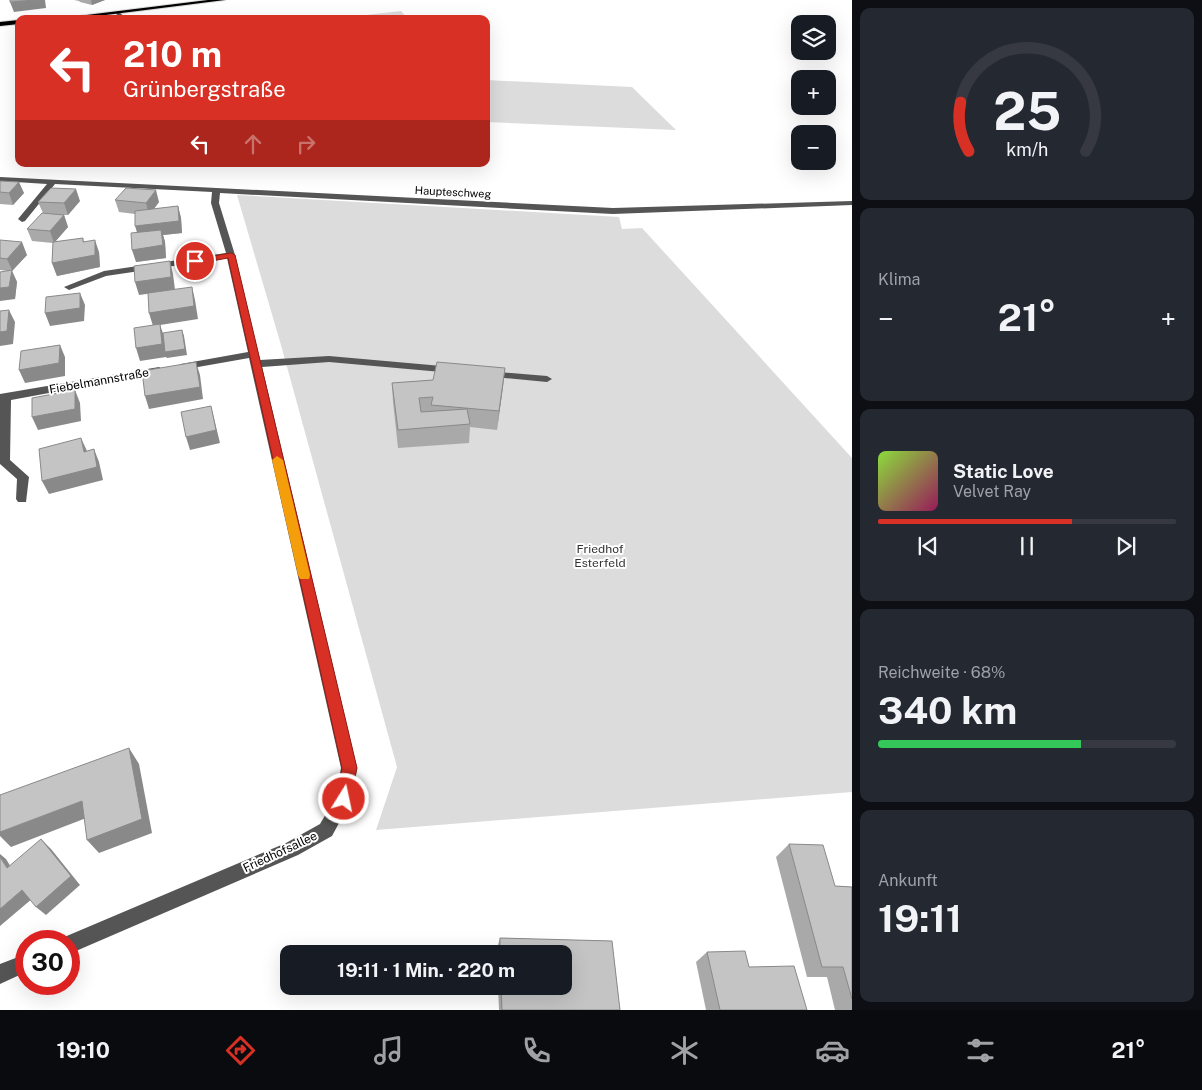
<!DOCTYPE html>
<html lang="de">
<head>
<meta charset="utf-8">
<style>
	body { margin:0; font-family:"Public Sans",sans-serif; background:#242831; color:#f1f3f6; height:100vh; display:flex; flex-direction:column; font-size:19px; white-space:nowrap }
	* { box-sizing:border-box; margin:0 }
	p { font-size:16px; color:#9ea1a6 }
	.icon { flex:none; width:28px; height:28px; fill:none; stroke:currentColor; stroke-width:2; stroke-linecap:round; stroke-linejoin:round }
	.map { position:relative; flex:1; overflow:hidden }
	.drawer { display:flex; flex-direction:column; gap:8px; padding:8px; background:#0d0f14; width:350px }
	.drawer>* { flex:none }
	.banner { position:absolute; left:15px; top:15px; width:475px; height:152px; border-radius:10px; box-shadow:0 5px 20px #0002; background:#d93025; color:#fff; overflow:hidden }
	.fabs { position:absolute; left:791px; top:15px; display:grid; gap:10px }
	.fabs a { display:grid; place-items:center; width:45px; height:45px; border-radius:10px; background:#171b24; box-shadow:0 5px 20px #0002; font-size:25px }
	.speed { position:absolute; left:15px; top:930px; display:flex; gap:10px; font-size:25px; font-weight:700; text-align:center }
	.speed>* { display:grid; place-content:center; width:65px; height:65px; border-radius:50%; background:#171b24; box-shadow:0 5px 20px #0002; line-height:1 }
	.speed .limit { border:8px solid #d22; background:#fff; color:#111 }
	.pin { position:absolute; display:grid; place-items:center; width:42px; height:42px; color:#fff; margin:-21px; border:2px solid #fff; border-radius:50%; box-shadow:0 1px 5px #0007 }
	.me { position:absolute; width:55px; margin:-28px; rotate:10deg; stroke-linejoin:round; filter:drop-shadow(0 0 4px #0008) }
	.turn { display:flex; align-items:center; gap:18px; height:105px; padding:0 25px; font-size:22px }
	.turn .icon { width:65px; height:65px; stroke-width:2.5 }
	.turn b { display:block; font-size:35px; line-height:42px }
	.lanes { display:flex; align-items:center; height:48px; padding:0 25px; background:#0003; justify-content:center; gap:25px; direction:ltr }
	.lanes .off { opacity:.35 }
	.big { font-size:38px; font-weight:700; line-height:1.1 }
	.drawer .widget { flex:1; display:flex; flex-direction:column; justify-content:center; gap:8px; min-width:0; padding:0 18px; border-radius:10px; background:#242831 }
	.drawer .dial { align-items:center; gap:0 }
	.dial svg { height:130px; overflow:visible; fill:none; stroke:#363941; stroke-width:7; stroke-linecap:round; text-anchor:middle }
	.dial text { fill:#f1f3f6; stroke:none }
	.song { display:flex; align-items:center; gap:15px }
	.cover { width:60px; height:60px; border-radius:8px; background:linear-gradient(135deg,hsl(90 70% 55%),hsl(330 70% 35%)) }
	.played { height:5px; border-radius:2px; background:linear-gradient(90deg,#d93025 65%,#363941 65%) }
	.keys { display:flex; justify-content:space-around; direction:ltr }
	.heat { display:flex; justify-content:space-between; align-items:center; font-size:28px; direction:ltr }
	.charge { height:8px; border-radius:4px; background:linear-gradient(90deg,#34c759 68%,#363941 0) }
	.trip { position:absolute; left:280px; top:945px; width:292px; height:50px; border-radius:10px; background:#171b24; box-shadow:0 5px 20px #0002; font-weight:700; line-height:50px; text-align:center }
	.dock { display:flex; height:80px; justify-content:space-around; align-items:center; background:#090b0e; color:#9ea1a6 }
	.dock .icon { width:35px; height:35px }
	.dock .selected { color:#d93025 }
	.dock b { font-size:22px; color:#f1f3f6 }
	main { display:flex; flex:1; min-height:0 }
	.map>svg:first-child { display:block }
	.green { fill:#dcdcdc }
	.lines { fill:none; stroke-linecap:round; stroke-linejoin:round }
	.major-casing { stroke:#dbdbdb; stroke-width:2 }
	.minor { fill:#555; fill-rule:evenodd }
	.major { fill:#000; fill-rule:evenodd }
	.wall { fill:#a9a9a9 }
	.shaded-wall { fill:#898989 }
	.building { fill:#c4c4c4; stroke:#898989 }
	.route { fill:#d93025; stroke:#8d1f18 }
	.slow { fill:#f59e0b }
	.labels { text-anchor:middle; dominant-baseline:central; stroke-width:4; stroke-linejoin:round; paint-order:stroke }
	.far-street-label { font-size:11px; fill:#000; stroke:#fff }
	.street-label { font-size:12px; fill:#000; stroke:#fff }
	.park-label { font-size:12px; fill:#333; stroke:#fff }
</style>
</head>
<body>
<main>
<div class="map">
<svg width="852" height="1010" viewBox="0 0 852 1010">
	<rect width="100%" height="100%" fill="#fff"/>
	<path class="green" d="M401,11L408,19H331Z
		M486,80L632,87L676,130L486,122Z
		M237,195L619,217L622,229L642,228L852,458V792L376,830L397,767L281,345Z"/>
	<g class="lines">
		<g class="major-casing">
			<path id="major" d="M208,0H225L74,19H54Z
				M19,20V24L0,26V22Z"/>
		</g>
		<path class="minor" d="M115,12H119L127,19H120Z
			M0,177L613,208L852,201V205L613,214L220,193L219,203L235,255L260,360L329,356L453,367L458,370L453,373L329,362L262,367L357,768L352,799L332,836L298,855L69,954V941H61L62,938L286,843L320,824L336,797L341,768L249,358L181,370L176,367L181,364L248,352L227,258L106,276L69,290L64,287L104,271L226,253L211,203L212,192L55,184L25,221L22,222L18,219L47,184L0,181Z
			M159,367L164,370L163,372L11,400L10,460L29,477L26,502H18L16,499L17,479L0,464V394Z
			M487,371L547,376L552,379L547,382L483,376L482,374L483,372Z
			M26,954V972L0,984V964Z"/>
		<use href="#major" class="major"/>
	</g>
	<path class="wall" d="M74,0H105L92,5L80,2L79,1Z
		M0,181L24,193L13,205L0,204Z
		M115,200L159,202L154,209L178,206L181,218L182,233L163,235L165,242L166,258L136,262L137,233L135,214L119,212Z
		M80,201L68,215H64L68,227L55,242L83,238L84,242L99,252L100,267L57,276L52,263L53,243L32,241L27,229L43,213L38,202Z
		M0,240L27,255L12,271L17,282L15,299L8,271L0,270Z
		M505,368L497,430L470,427L469,443L398,448L393,402L392,383L433,380Z
		M789,844L835,886L852,887V1010H835L827,977H807L776,857Z
		M500,938L612,941L620,1010H499L498,986H564V954H497V948Z
		M707,952L807,1010H706L696,962Z"/>
	<path class="shaded-wall" d="M28,0H45L46,8L14,12L10,2Z
		M91,0H105L92,5Z
		M19,182L24,193L13,205L9,193Z
		M76,189L80,201L68,215L64,203Z
		M156,190L159,202L149,215L146,203Z
		M178,206L181,218L182,233L163,235L165,242L166,258L136,262L132,250L139,238L135,226Z
		M64,215L68,227L54,243L50,231Z
		M95,240L99,252L100,267L57,276L52,263Z
		M22,242L27,255L12,271L17,282L15,299L0,301V288L12,270L7,259Z
		M170,261L173,274L175,290L139,295L135,282Z
		M192,287L195,300L198,319L160,325L164,336L182,330L184,336L187,355L167,358L166,357L140,361L136,348L153,326L149,313Z
		M80,293L85,305L84,321L50,326L45,313Z
		M9,310L15,322L13,344L0,346V332Z
		M60,345L65,357V376L25,383L19,370Z
		M196,362L200,375L203,399L149,409L145,396Z
		M505,368L503,387L497,430L499,411Z
		M75,390L80,403L81,421L38,430L32,417Z
		M211,406L220,443L190,450L186,437Z
		M81,438L87,451L84,452Z
		M94,449L99,462L103,480L49,494L42,481Z
		M129,748L139,764L152,833L99,853L87,840Z
		M82,801L94,815L11,847L0,836V832Z
		M41,839L51,849L80,885L46,915L36,907Z
		M0,854L6,859L17,877L7,868L0,857Z
		M22,890L33,898L0,926V909Z"/>
	<path class="building" d="M10,0H35L10,2Z
		M0,181L19,182L9,193L0,192Z
		M51,188L76,189L64,203L38,202Z
		M126,188L156,190L146,203L115,200Z
		M178,206L179,221L135,226V211Z
		M42,213L64,215L50,231L27,229Z
		M161,230L163,245L132,250L131,233Z
		M83,238V242L95,240V255L52,263L53,242Z
		M0,240L22,242L7,259L0,258Z
		M170,261L171,277L135,282L134,266Z
		M12,270L9,287L0,288V272Z
		M192,287L194,306L149,313L148,293Z
		M80,293V308L45,313L46,297Z
		M9,310L7,331L0,332V311Z
		M160,324L162,344L136,348L134,328Z
		M182,330L185,349L165,352L163,333Z
		M60,345L59,363L19,370L21,351Z
		M196,362L200,387L145,396L142,371Z
		M437,362L505,368L499,411L431,405L433,397L419,398L421,412L467,409L470,424L398,430L392,383L433,380Z
		M75,390V409L32,417V398Z
		M211,406L216,430L186,437L181,412Z
		M81,438L84,452L94,449L97,467L42,481L39,449Z
		M129,748L142,819L87,840L82,801L0,832V795Z
		M41,839L71,876L36,907L22,890L0,909V857L7,868Z
		M789,844L823,845L835,886L852,887V999L843,967H822Z
		M500,938L612,941L620,1010H502L501,986H564V954H500Z
		M745,951L749,967L794,966L807,1010H720L707,952Z"/>
	<path class="route" d="M231,253L235,255L357,768L349,804L344,806L338,804L336,799L342,768L228,258L195,264L191,261L195,259Z"/>
	<path class="slow" d="M277,456L283,460L310,575L309,579H300L298,575L272,460Z"/>
	<g class="labels">
		<g class="far-street-label">
			<text transform="translate(453 192) rotate(3)">Haupteschweg</text>
		</g>
		<g class="street-label">
			<text transform="translate(99 381) rotate(-10)">Fiebelmannstraße</text>
			<text transform="translate(280 852) rotate(-25)">Friedhofsallee</text>
		</g>
		<g class="park-label">
			<text x="600" y="549">Friedhof<tspan x="600" dy="14">Esterfeld</tspan></text>
		</g>
	</g>
</svg>
<div class="fabs">
<a><svg class="icon" aria-label="layers" viewBox="0 0 24 24"><path d="M12 4l9 5-9 5-9-5zM3 14l9 5 9-5"/></svg></a>
<a>+</a>
<a>−</a>
</div>
<div class="speed"><div class="limit">30</div></div>
<div class="pin" style="left:195px;top:261px;background:#d93025"><svg class="icon" aria-label="arrive" viewBox="0 0 24 24"><path d="M6 21V4h12l-3 4 3 4H6"/></svg></div>
<svg class="me" style="left:344px;top:799px" viewBox="-20 -20 40 40"><circle r="17" fill="#d93025" stroke="#fff" stroke-width="3"/><path d="M0-11L8 9 0 5-8 9z" fill="#fff"/></svg>
<div class="trip">19:11 · 1 Min. · 220 m</div>
<div class="banner">
<div class="turn"><svg class="icon" aria-label="left" viewBox="0 0 24 24"><path d="M17 20v-9H6M10 6l-5 5 5 5"/></svg><div><b>210 m</b>Grünbergstraße</div></div>
<div class="lanes"><svg class="icon" aria-label="left" viewBox="0 0 24 24"><path d="M17 20v-9H6M10 6l-5 5 5 5"/></svg><svg class="icon off" aria-label="ahead" viewBox="0 0 24 24"><path d="M12 20V5M6 11l6-6 6 6"/></svg><svg class="icon off" aria-label="right" viewBox="0 0 24 24"><path d="M7 20v-9h11M14 6l5 5-5 5"/></svg></div>
</div>
</div>
<section class="drawer">
<div class="widget dial"><svg viewBox="0 0 100 80">
<path d="M14 69A42 42 0 1 1 86 69"/>
<path d="M14 69A42 42 0 0 1 9 39" stroke="#d93025"/>
<text x="50" y="56" font-size="32" font-weight="700">25</text>
<text x="50" y="72" font-size="11">km/h</text>
</svg></div>
<div class="widget"><p>Klima</p>
<div class="heat"><a>−</a><b class="big">21°</b><a>+</a></div>
</div>
<div class="widget">
<div class="song"><i class="cover"></i><div><b>Static Love</b><p>Velvet Ray</p></div></div>
<div class="played"></div>
<div class="keys"><svg class="icon" aria-label="previous" viewBox="0 0 24 24"><path d="M18 5L8 12l10 7zM5 5v14"/></svg><svg class="icon" aria-label="pause" viewBox="0 0 24 24"><path d="M8 5v14M16 5v14"/></svg><svg class="icon" aria-label="next" viewBox="0 0 24 24"><path d="M6 5l10 7-10 7zM19 5v14"/></svg></div>
</div>
<div class="widget"><p>Reichweite · 68%</p><b class="big">340 km</b><div class="charge"></div></div>
<div class="widget"><p>Ankunft</p><b class="big">19:11</b></div>
</section>
</main>
<nav class="dock">
<b>19:10</b>
<svg class="icon selected" aria-label="directions" viewBox="0 0 24 24"><path d="M12 3l9 9-9 9-9-9zM9 14v-3h6M13 9l2 2-2 2"/></svg>
<svg class="icon" aria-label="music" viewBox="0 0 24 24"><path d="M9 18V5l10-2v13"/><circle cx="6" cy="18" r="3"/><circle cx="16" cy="16" r="3"/></svg>
<svg class="icon" aria-label="phone" viewBox="0 0 24 24"><path d="M5 4h4l2 5-3 2q2 4 5 5l2-3 5 2v4C11 20 4 13 5 4z"/></svg>
<svg class="icon" aria-label="climate" viewBox="0 0 24 24"><path d="M12 3v18M4 7l16 10M4 17L20 7"/></svg>
<svg class="icon" aria-label="car" viewBox="0 0 24 24"><path d="M5 17H2v-5l4-1 3-4h7l3 4 3 1v5h-3M9 17h6M6 11h13"/><circle cx="7" cy="17" r="2"/><circle cx="17" cy="17" r="2"/></svg>
<svg class="icon" aria-label="filters" viewBox="0 0 24 24"><path d="M4 7h16M4 17h16"/><circle cx="9" cy="7" r="2"/><circle cx="15" cy="17" r="2"/></svg>
<b>21°</b>
</nav>
</body>
</html>
